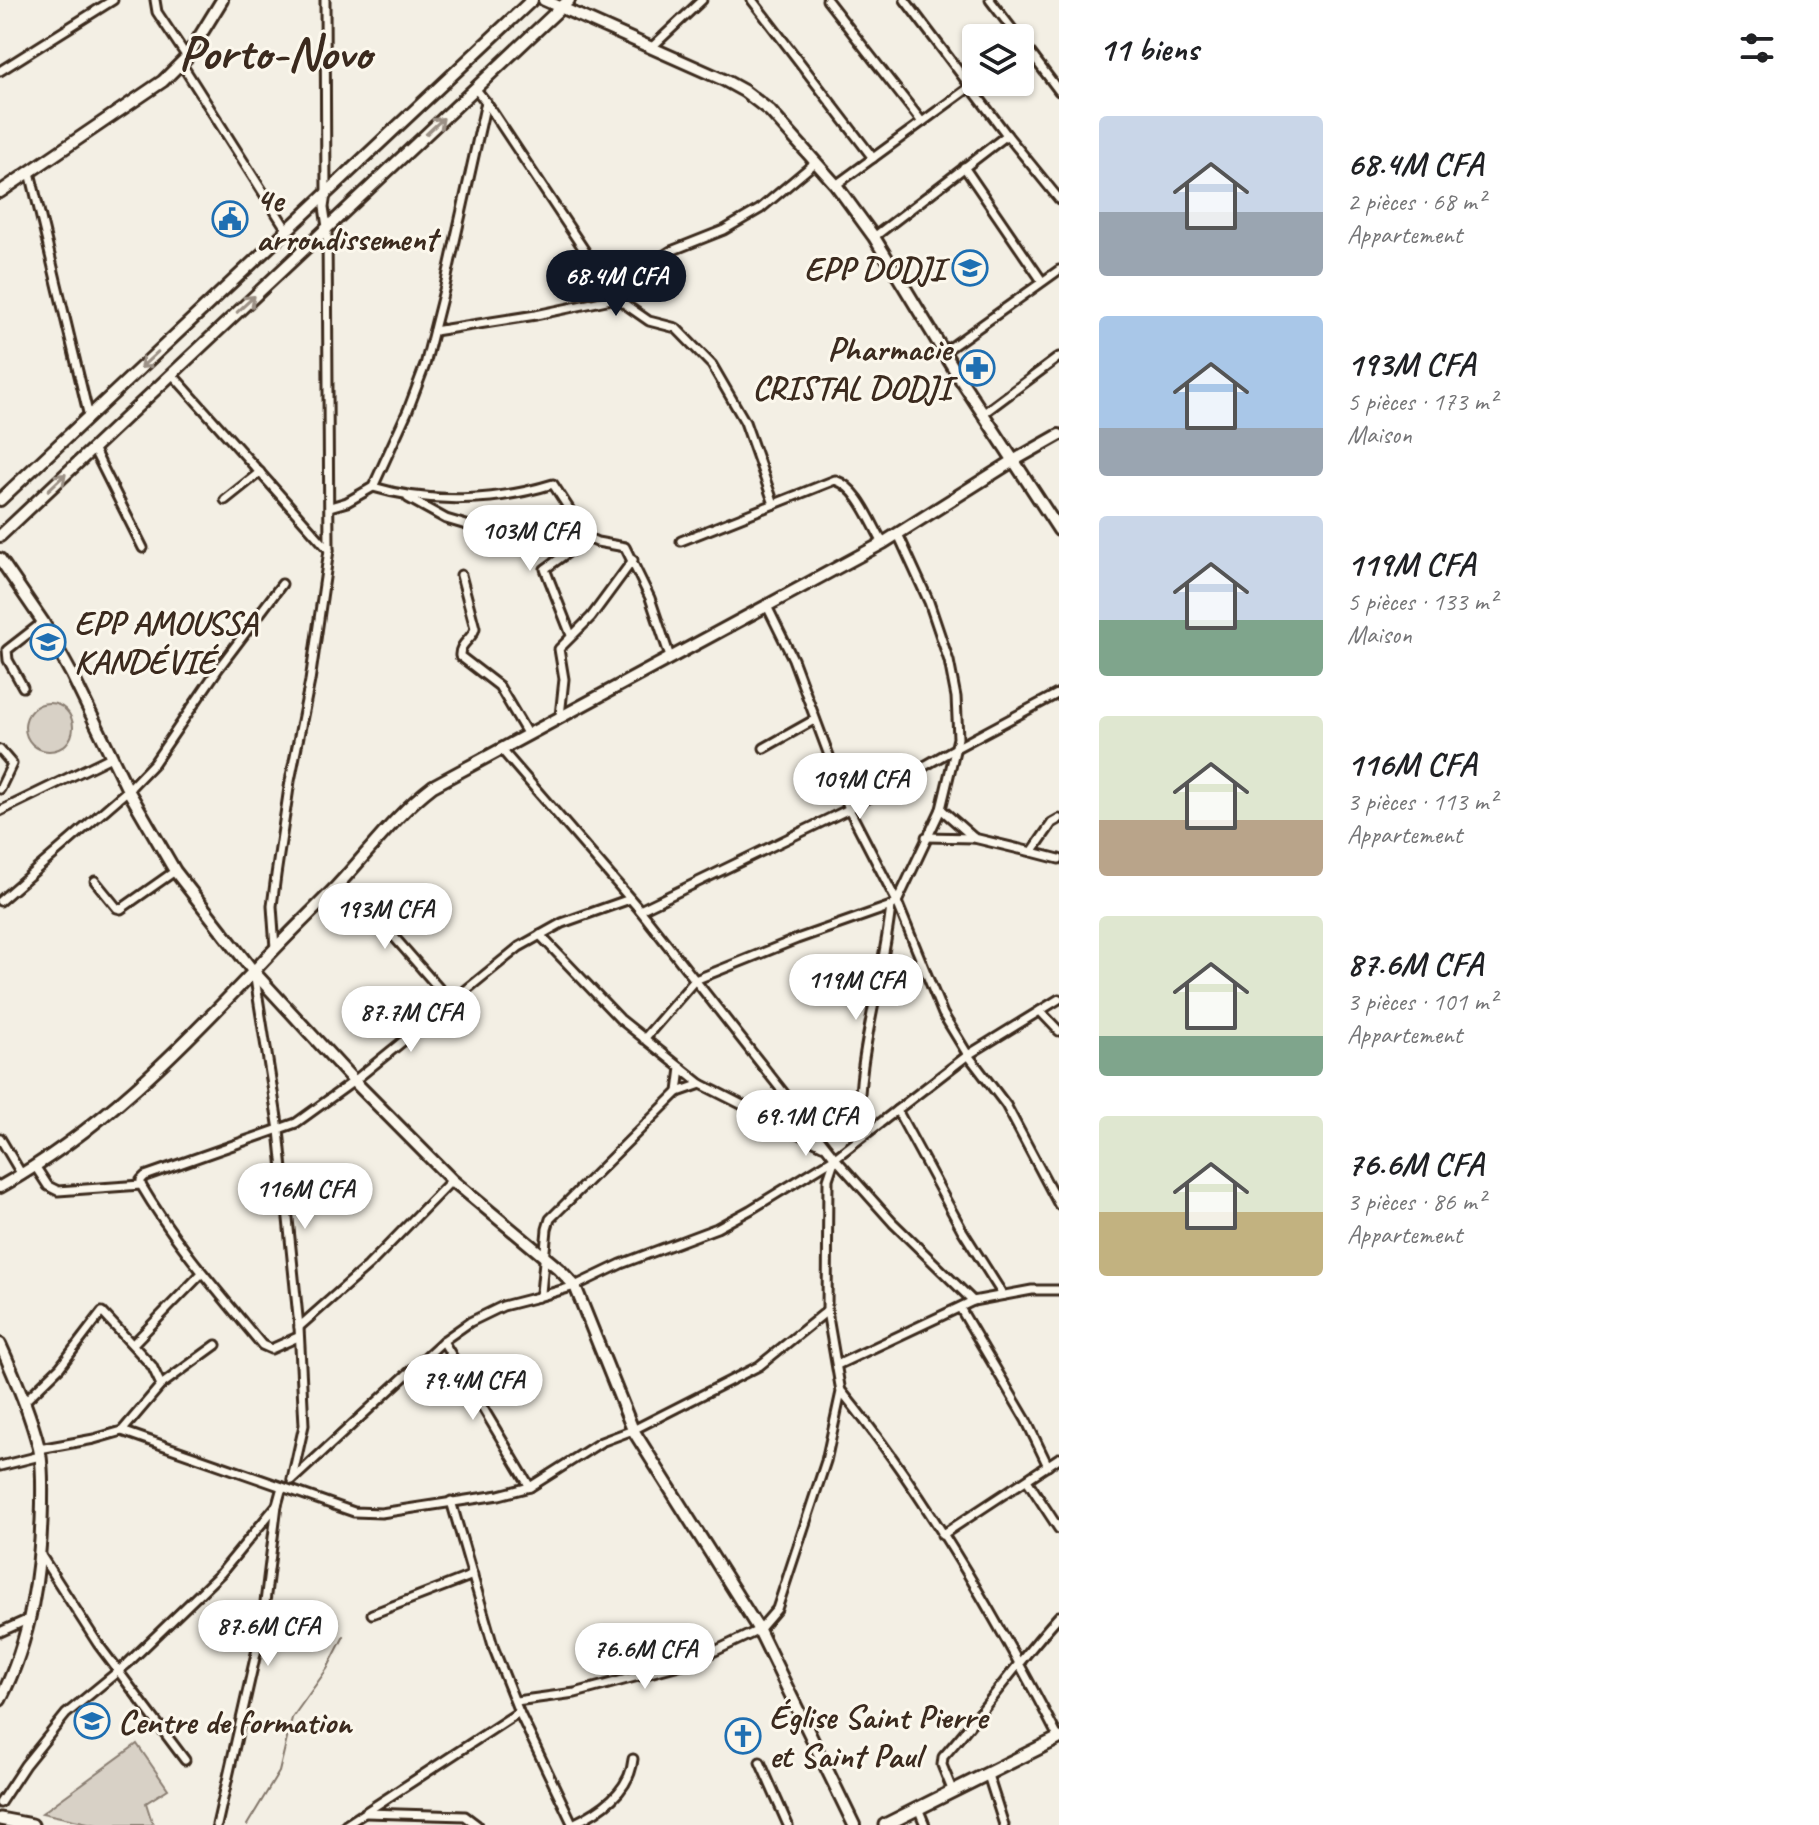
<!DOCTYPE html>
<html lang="fr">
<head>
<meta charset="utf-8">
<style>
	:root { --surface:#fff; --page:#f2f2f2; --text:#202124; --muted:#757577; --accent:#111827 }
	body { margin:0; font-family:Caveat,sans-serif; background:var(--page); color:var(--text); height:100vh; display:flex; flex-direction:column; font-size:30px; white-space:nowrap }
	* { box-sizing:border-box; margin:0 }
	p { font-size:26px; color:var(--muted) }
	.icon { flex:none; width:44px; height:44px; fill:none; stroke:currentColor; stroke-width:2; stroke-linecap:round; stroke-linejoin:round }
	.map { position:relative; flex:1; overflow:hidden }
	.drawer { display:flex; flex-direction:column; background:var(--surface); width:760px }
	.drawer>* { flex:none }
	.controls { position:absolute; left:962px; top:24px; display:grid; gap:16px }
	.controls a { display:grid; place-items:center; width:72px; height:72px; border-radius:8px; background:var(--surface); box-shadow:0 2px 6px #0004; font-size:40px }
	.price { position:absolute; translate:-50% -68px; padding:0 18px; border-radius:28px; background:#fff; color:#222; font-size:26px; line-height:52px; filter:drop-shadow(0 2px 4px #0008) }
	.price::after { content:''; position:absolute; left:50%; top:48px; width:24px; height:18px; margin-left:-12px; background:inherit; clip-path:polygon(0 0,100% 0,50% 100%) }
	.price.on { background:var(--accent); color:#fff }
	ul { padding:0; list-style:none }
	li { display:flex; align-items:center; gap:24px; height:200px; padding:0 40px }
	li span { display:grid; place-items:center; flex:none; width:224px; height:160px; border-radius:8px; color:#555 }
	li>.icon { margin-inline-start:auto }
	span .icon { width:96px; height:96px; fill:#fffc; stroke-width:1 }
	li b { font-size:34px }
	h2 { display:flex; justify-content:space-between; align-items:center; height:96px; padding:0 40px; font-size:34px }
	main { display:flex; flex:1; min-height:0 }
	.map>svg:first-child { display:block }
	.green { fill:#d8d1c6; stroke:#8a7e72; stroke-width:2 }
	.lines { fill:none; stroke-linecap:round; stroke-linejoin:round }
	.stream { stroke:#817468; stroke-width:2 }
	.street-casing { stroke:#3b2a1e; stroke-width:13 }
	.secondary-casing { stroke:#3b2a1e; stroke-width:16 }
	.primary-casing { stroke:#3b2a1e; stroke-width:17 }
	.street { stroke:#fbf7ec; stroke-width:7 }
	.secondary { stroke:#fbf7ec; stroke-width:10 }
	.primary { stroke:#fbf7ec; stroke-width:11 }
	.oneway { stroke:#9b9085 }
	.labels { text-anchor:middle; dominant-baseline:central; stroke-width:6; stroke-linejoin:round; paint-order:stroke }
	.poi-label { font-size:34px; font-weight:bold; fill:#3b2a1e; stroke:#fbf7ec; text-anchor:start }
	.town-label { font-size:50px; font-weight:bold; fill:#3b2a1e; stroke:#fbf7ec }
</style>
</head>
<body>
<main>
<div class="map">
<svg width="1059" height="1825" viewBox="0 0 1059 1825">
	<rect width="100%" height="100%" fill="#f3efe4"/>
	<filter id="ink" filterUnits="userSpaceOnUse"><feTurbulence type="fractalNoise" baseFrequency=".0125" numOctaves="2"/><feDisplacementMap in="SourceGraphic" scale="16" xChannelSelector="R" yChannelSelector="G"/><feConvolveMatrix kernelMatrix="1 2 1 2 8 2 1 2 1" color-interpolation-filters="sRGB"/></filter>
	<g filter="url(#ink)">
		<g class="green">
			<circle cx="49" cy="727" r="24"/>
			<polygon points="137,1744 168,1789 146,1803 153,1825 97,1825 42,1813"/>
		</g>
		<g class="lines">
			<polyline class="stream" points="247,1825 279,1772 292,1718 327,1669 344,1636"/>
			<defs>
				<g id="street">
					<polyline points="155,0 157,12 187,57"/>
					<polyline points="752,0 873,158"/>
					<polyline points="827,0 922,122"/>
					<polyline points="905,0 1007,135 1059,199"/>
					<polyline points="990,0 1019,38"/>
					<polyline points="1020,39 1059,91"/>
					<polyline points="651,48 702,0"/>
					<polyline points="181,63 287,230"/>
					<polyline points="0,71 113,0"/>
					<polyline points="486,102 616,298 649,321 676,328 712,365 745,422 774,504"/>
					<polyline points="964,167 1042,281"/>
					<polyline points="30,172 89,417"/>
					<polyline points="836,185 970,87"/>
					<polyline points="874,237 1007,135"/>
					<polyline points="611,290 671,251 724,230 760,209 816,162"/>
					<polyline points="434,331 536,315 616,298"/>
					<polyline points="944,352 1059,270"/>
					<polyline points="172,374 329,550"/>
					<polyline points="984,413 1059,357"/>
					<polyline points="93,448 143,548"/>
					<path d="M373,487c57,17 122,15 180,-3l35,54 9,4 28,5 25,51 20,59"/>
					<polyline points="408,498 446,519 473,527"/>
					<polyline points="225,500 260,472"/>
					<polyline points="330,507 347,502 373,487 408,410 425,365 445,286 486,102 475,88"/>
					<path d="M681,541l154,-61c24,8 36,43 48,63"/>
					<path d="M461,575l14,53c-2,11 -16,15 -15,28l39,30 29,49"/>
					<polyline points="767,606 793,659 849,809 897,902 943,1014 968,1055 1006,1105 1059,1205"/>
					<polyline points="571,635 545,569 588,538"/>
					<polyline points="23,687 8,660 7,650 43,622"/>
					<polyline points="560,716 564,679 559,649 591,617 633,560"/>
					<polyline points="764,748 814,720"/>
					<polyline points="501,749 640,910 835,1158 893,1223 973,1301 1032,1290 1059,1290"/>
					<polyline points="0,750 12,764 0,789"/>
					<polyline points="941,809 974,838"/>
					<polyline points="0,811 111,757"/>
					<polyline points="926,837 974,838 1032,852 1052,823 1059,819"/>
					<polyline points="1032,852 1059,859"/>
					<polyline points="95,881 117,908 121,909 175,871"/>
					<polyline points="338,884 388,930 450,1001"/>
					<polyline points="0,901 128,790 154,763 218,669 282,584"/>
					<polyline points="640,910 849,809 956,748 1059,693"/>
					<polyline points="540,935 620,1019 701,1084 822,1145"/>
					<polyline points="275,948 272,906 276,875 290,781 310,681 329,550 327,227 324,207 326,193 325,0"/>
					<polyline points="254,972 279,1130 299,1327 304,1425 292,1479"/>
					<polyline points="1040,1011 1059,1031"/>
					<polyline points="644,1039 695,980 797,939 891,906 897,902 941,809 958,738 956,697 949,661 929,602 898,534"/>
					<polyline points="678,1092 701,1084"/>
					<polyline points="897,1110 962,1230 1003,1295"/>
					<polyline points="0,1138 22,1175"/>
					<path d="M860,1138c-6,-77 23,-155 31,-232"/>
					<polyline points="35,1166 48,1186 58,1191 141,1185"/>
					<polyline points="538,1297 575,1286 621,1264 717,1228 750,1210 835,1158 968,1055 1059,999"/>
					<polyline points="960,1308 1026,1420 1048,1466"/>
					<polyline points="299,1327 368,1266 452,1180"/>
					<path d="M298,1337l-27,12 -9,-4c-42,-51 -87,-102 -121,-160v-5l4,-4 151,-53 58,-42 165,-134 43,-24 68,-24"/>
					<polyline points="443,1341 530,1487"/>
					<polyline points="133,1344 202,1273"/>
					<polyline points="837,1365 973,1301"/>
					<polyline points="161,1385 216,1345"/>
					<path d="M842,1392c83,101 157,230 217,347"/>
					<polyline points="24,1402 60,1367 102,1312 152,1366 161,1385 122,1431 94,1439 39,1449"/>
					<polyline points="122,1431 354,1512 381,1513 499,1495 530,1487 601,1442 633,1430 759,1366 827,1311"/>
					<polyline points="0,1466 40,1456"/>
					<polyline points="292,1480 443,1341 470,1322 503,1306 538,1297 541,1293 547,1229 550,1219 678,1092 681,1068"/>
					<polyline points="1027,1480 1059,1529"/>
					<polyline points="451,1501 494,1649 519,1712 573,1825"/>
					<polyline points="942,1535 1059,1458"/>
					<polyline points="40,1554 98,1644 185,1760"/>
					<polyline points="372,1614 473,1575"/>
					<polyline points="0,1632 29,1619"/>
					<polyline points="516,1701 575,1693 694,1661 759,1630 777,1609 826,1461 841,1392 827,1311 828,1179 835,1158"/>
					<polyline points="760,1762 788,1825"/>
					<polyline points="988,1775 1004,1825"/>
					<path d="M953,1792l-11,-27 1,-8c41,-46 75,-96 116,-141"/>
					<polyline points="0,1803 25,1765 66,1714 127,1664 221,1573 277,1505 282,1487"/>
					<polyline points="918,1808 925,1825"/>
					<polyline points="366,1813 465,1816 477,1825"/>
					<path d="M573,1824c27,-13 57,-32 60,-65"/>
					<polyline points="217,1825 262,1627 277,1505"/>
					<polyline points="346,1825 519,1712"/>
				</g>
				<g id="secondary">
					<polyline points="544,0 724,80 744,91 770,111 836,185 874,237 959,377 1059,530"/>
					<polyline points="0,192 163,81 187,57 222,0"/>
					<polyline points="0,500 532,0"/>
					<polyline points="0,536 569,0"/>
					<polyline points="0,559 43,622 72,675 128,790 175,871 253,971 354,1081 452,1180 559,1269 575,1286 633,1430 759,1630 854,1825"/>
					<path d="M0,1187c99,-55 178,-136 255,-217 26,-29 54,-55 81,-83 33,-35 59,-72 97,-101l450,-243 130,-82 46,-26"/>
					<path d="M0,1344c15,33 30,68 39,104 4,17 3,37 3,55 -1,69 -11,136 -42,197"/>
				</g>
				<g id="primary">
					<polyline points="0,1819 32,1825"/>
					<polyline points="885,1825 1059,1738"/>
				</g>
			</defs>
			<use href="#street" class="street-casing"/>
			<use href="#secondary" class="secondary-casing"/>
			<use href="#primary" class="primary-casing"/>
			<use href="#street" class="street"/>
			<use href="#secondary" class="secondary"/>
			<use href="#primary" class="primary"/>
		</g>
		<defs><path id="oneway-shaft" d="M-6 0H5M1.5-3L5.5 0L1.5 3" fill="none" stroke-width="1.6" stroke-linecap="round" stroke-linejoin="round" transform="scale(2)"/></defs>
		<g class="oneway">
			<use href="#oneway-shaft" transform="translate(435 126) rotate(-43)"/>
			<use href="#oneway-shaft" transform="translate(246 304) rotate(-43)"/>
			<use href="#oneway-shaft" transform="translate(149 360) rotate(137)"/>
			<use href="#oneway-shaft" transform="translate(57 482) rotate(-43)"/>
		</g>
	</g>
	<defs>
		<symbol id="civic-ring" viewBox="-11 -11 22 22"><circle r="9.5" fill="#fbf7ec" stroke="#1f6fb2" stroke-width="1.5"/><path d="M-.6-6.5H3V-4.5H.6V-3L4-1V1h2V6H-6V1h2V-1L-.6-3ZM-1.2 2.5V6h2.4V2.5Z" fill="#1f6fb2"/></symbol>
		<symbol id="school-ring" viewBox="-11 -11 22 22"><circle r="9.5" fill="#fbf7ec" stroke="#1f6fb2" stroke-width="1.5"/><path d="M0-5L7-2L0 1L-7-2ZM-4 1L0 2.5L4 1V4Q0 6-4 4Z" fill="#1f6fb2"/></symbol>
		<symbol id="pharmacy-ring" viewBox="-11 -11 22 22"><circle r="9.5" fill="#fbf7ec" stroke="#1f6fb2" stroke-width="1.5"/><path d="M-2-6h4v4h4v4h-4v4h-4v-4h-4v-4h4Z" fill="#1f6fb2"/></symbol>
		<symbol id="church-ring" viewBox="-11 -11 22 22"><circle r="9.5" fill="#fbf7ec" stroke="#1f6fb2" stroke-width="1.5"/><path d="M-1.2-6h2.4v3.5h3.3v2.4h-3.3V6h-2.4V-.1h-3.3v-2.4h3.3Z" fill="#1f6fb2"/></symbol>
	</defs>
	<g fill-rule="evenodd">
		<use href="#civic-ring" x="210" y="199" width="40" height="40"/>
		<use href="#school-ring" x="950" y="248" width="40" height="40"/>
		<use href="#pharmacy-ring" x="957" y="348" width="40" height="40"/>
		<use href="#school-ring" x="28" y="622" width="40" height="40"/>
		<use href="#school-ring" x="72" y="1701" width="40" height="40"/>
		<use href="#church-ring" x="723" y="1716" width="40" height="40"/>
	</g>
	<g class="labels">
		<g class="poi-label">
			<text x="256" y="199">4e<tspan x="256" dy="39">arrondissement</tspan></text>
			<text x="944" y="268" text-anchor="end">EPP DODJI</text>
			<text x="951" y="348" text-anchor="end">Pharmacie<tspan x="951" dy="39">CRISTAL DODJI</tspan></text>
			<text x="74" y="622">EPP AMOUSSA<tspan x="74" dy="39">KANDÉVIÉ</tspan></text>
			<text x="769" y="1716">Église Saint Pierre<tspan x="769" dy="39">et Saint Paul</tspan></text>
			<text x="118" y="1721">Centre de formation</text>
		</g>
		<g class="town-label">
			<text x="275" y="52">Porto-Novo</text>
		</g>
	</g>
</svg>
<div class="controls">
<a><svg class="icon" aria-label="layers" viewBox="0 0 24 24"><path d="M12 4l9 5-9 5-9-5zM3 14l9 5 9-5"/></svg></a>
</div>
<b class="price on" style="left:616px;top:318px">68.4M CFA</b>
<b class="price" style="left:530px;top:573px">103M CFA</b>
<b class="price" style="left:860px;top:821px">109M CFA</b>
<b class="price" style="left:385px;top:951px">193M CFA</b>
<b class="price" style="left:856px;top:1022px">119M CFA</b>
<b class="price" style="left:411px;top:1054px">87.7M CFA</b>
<b class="price" style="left:806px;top:1158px">69.1M CFA</b>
<b class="price" style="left:305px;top:1231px">116M CFA</b>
<b class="price" style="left:473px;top:1422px">79.4M CFA</b>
<b class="price" style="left:268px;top:1668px">87.6M CFA</b>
<b class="price" style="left:645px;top:1691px">76.6M CFA</b>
</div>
<section class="drawer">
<h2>11 biens<svg class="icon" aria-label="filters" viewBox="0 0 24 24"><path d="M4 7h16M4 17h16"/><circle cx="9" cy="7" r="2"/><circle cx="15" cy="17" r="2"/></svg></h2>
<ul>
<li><span style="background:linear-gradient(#c9d6e8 60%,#9aa5b1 0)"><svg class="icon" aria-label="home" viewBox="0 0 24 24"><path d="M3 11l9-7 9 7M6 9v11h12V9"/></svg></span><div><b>68.4M CFA</b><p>2 pièces · 68 m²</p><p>Appartement</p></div></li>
<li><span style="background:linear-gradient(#a9c7e8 70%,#9aa5b1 0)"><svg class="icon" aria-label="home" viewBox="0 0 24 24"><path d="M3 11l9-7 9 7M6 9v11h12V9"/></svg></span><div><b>193M CFA</b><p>5 pièces · 173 m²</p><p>Maison</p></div></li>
<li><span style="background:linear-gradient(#c9d6e8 65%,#7fa58c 0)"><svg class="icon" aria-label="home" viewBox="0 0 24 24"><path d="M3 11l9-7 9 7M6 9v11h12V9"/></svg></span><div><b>119M CFA</b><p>5 pièces · 133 m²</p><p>Maison</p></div></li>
<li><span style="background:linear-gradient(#dfe7d0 65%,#b9a48a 0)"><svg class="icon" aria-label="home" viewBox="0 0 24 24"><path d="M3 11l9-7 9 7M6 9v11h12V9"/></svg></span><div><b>116M CFA</b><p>3 pièces · 113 m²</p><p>Appartement</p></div></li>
<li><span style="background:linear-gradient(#dfe7d0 75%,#7fa58c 0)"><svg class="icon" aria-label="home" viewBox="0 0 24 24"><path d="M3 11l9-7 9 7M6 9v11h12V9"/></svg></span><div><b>87.6M CFA</b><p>3 pièces · 101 m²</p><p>Appartement</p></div></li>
<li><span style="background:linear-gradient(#dfe7d0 60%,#c2b280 0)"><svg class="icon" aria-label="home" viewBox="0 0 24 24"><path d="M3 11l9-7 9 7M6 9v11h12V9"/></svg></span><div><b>76.6M CFA</b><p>3 pièces · 86 m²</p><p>Appartement</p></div></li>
</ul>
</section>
</main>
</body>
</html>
